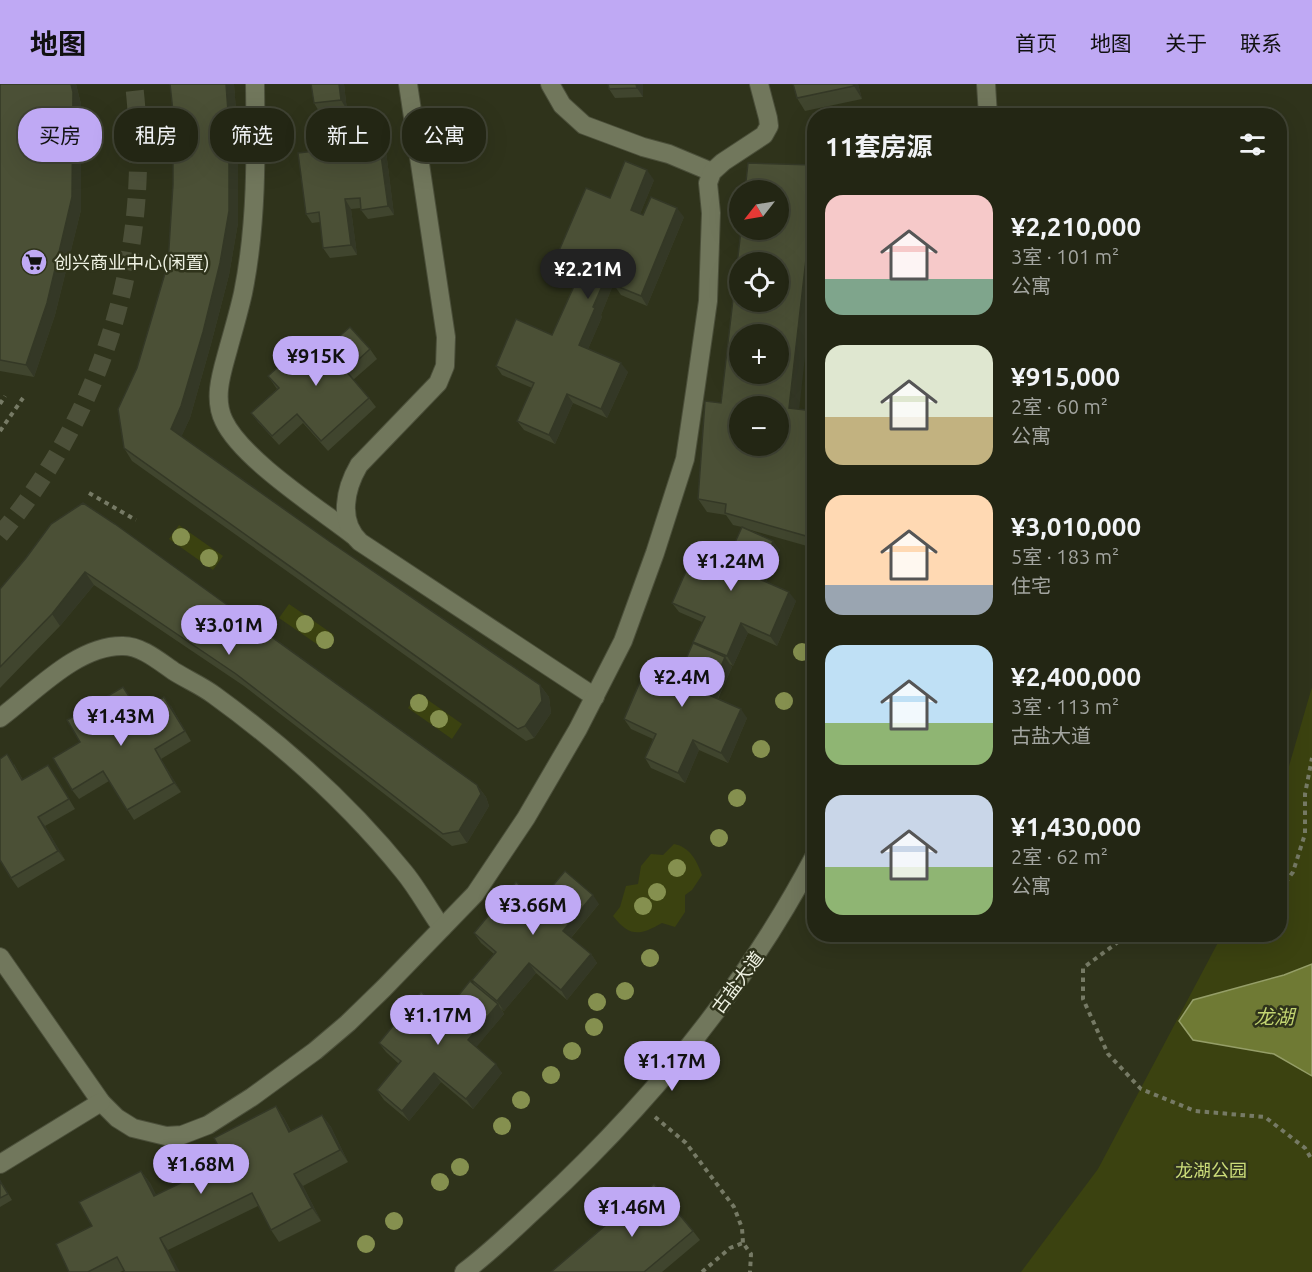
<!DOCTYPE html>
<html lang="zh">
<head>
<meta charset="utf-8">
<style>
	:root { --surface:#232614; --page:#2f3222; --text:#f1f3f6; --muted:#a3a5a0; --line:#404334; --accent:#bfa9f4 }
	body { margin:0; font-family:Ubuntu,"Noto Sans SC",sans-serif; background:var(--page); color:var(--text); height:100vh; display:flex; flex-direction:column; font-size:22px; white-space:nowrap }
	* { box-sizing:border-box; margin:0 }
	p { font-size:20px; color:var(--muted) }
	.icon { flex:none; width:33px; height:33px; fill:none; stroke:currentColor; stroke-width:2; stroke-linecap:round; stroke-linejoin:round }
	.map { position:relative; flex:1; overflow:hidden }
	.panel { position:absolute; left:807px; top:24px; width:480px; height:834px; display:flex; flex-direction:column; background:var(--surface); border-radius:24px; box-shadow:0 6px 24px #0002,0 0 0 2px var(--line) }
	.panel>* { flex:none }
	.top-card { position:absolute; left:18px; top:24px; width:570px; height:54px; display:flex; gap:12px }
	.needle { width:39px; rotate:239deg }
	.fabs { position:absolute; left:729px; top:96px; display:grid; gap:12px }
	.fabs a { display:grid; place-items:center; width:60px; height:60px; border-radius:50%; background:var(--surface); box-shadow:0 6px 24px #0002,0 0 0 2px var(--line); font-size:30px }
	.price { position:absolute; translate:-50% -51px; padding:0 14px; border-radius:21px; background:var(--accent); color:#111; font-size:20px; line-height:39px; filter:drop-shadow(0 2px 3px #0008) }
	.price::after { content:''; position:absolute; left:50%; top:36px; width:18px; height:14px; margin-left:-9px; background:inherit; clip-path:polygon(0 0,100% 0,50% 100%) }
	.price.current { background:#222; color:#fff }
	ul { padding:0; list-style:none }
	li { display:flex; align-items:center; gap:18px; height:150px; padding:0 18px }
	li span { display:grid; place-items:center; flex:none; width:168px; height:120px; border-radius:18px; color:#555 }
	li>.icon { margin-inline-start:auto }
	span .icon { width:72px; height:72px; fill:#fffc; stroke-width:1 }
	li b { font-size:26px }
	h2 { display:flex; justify-content:space-between; align-items:center; height:72px; padding:0 18px; font-size:26px }
	.tag { padding:0 21px; border-radius:24px; background:var(--surface); box-shadow:0 6px 24px #0002,0 0 0 2px var(--line); font-size:21px; line-height:54px }
	.tag.current { background:var(--accent); color:#111 }
	header { display:flex; align-items:center; gap:36px; box-sizing:border-box; height:84px; padding:0 30px; background:var(--accent); color:#111 }
	header strong { font-size:28px }
	nav { display:flex; gap:33px; margin-inline-start:auto; font-size:21px }
	.map>svg:first-child { display:block }
	.green { fill:#3b4210 }
	.water { fill:#6f7a34; stroke:#959e68; stroke-width:1.5 }
	.lines { fill:none; stroke-linecap:round; stroke-linejoin:round }
	.minor-tunnel { stroke:#4c5039; stroke-width:18; stroke-dasharray:18 9; stroke-linecap:butt }
	.minor-casing { stroke:#4b4f3a; stroke-width:20 }
	.path { stroke:#767a65; stroke-width:4; stroke-dasharray:4.5 4.5; stroke-linecap:butt }
	.minor { stroke:#71775c; stroke-width:18 }
	.tree { fill:#85904f }
	.wall { fill:#40452e }
	.shaded-wall { fill:#343826 }
	.building { fill:#4b5036; stroke:#343826; stroke-width:1.5; fill-rule:evenodd }
	.labels { text-anchor:middle; dominant-baseline:central; stroke-width:5; stroke-linejoin:round; paint-order:stroke }
	.poi-label { font-size:18px; fill:#eff2e3; stroke:#2f331b; text-anchor:start }
	.street-label { font-size:18px; fill:#eff2e3; stroke:#2f331b }
	.park-label { font-size:18px; fill:#cbdc79; stroke:#2f331b }
	.water-label { font-size:20px; font-style:italic; fill:#c2d471; stroke:#2f331b }
</style>
</head>
<body>
<header>
<strong>地图</strong>
<nav><a>首页</a><a>地图</a><a>关于</a><a>联系</a></nav>
</header>
<div class="map">
<svg width="1312" height="1188" viewBox="0 0 1312 1188">
	<rect width="100%" height="100%" fill="#2f331b"/>
	<g class="green">
		<polygon points="179,441 223,472 213,486 169,455"/>
		<polygon points="289,520 334,551 324,565 279,534"/>
		<polygon points="1312,603 1312,1188 1021,1188 1098,1085 1222,851 1280,850 1280,713"/>
		<polygon points="418,609 462,640 452,655 408,624"/>
		<path d="M674,760c16,3 23,17 28,31l-10,15 -7,5v17l-10,15 -13,-4c-23,13 -32,14 -49,-7l7,-9 6,-21 12,-2 3,-18 10,-12 12,1z"/>
	</g>
	<polygon class="water" points="1312,880 1312,992 1274,970 1193,956 1179,937 1193,916 1284,891"/>
	<g class="lines">
		<path class="minor-tunnel" d="M0,451c106,-126 153,-288 134,-451"/>
		<defs>
			<g id="minor">
				<path d="M255,0c1,69 2,140 -12,209 -4,18 -9,35 -14,53 -6,23 -17,51 -5,75 18,38 94,87 129,114"/>
				<path d="M408,0l38,253 -1,29 -7,17 -79,82c-14,24 -21,56 1,77l235,155"/>
				<polyline points="550,0 562,21 584,41 643,63 669,70 712,88"/>
				<polyline points="986,0 988,32"/>
				<path d="M0,634c34,-25 77,-73 123,-72 19,0 37,16 52,26 13,8 27,14 39,23 69,50 136,110 190,177 14,17 25,38 38,56"/>
				<polyline points="0,873 101,1018 117,1034 133,1044 166,1052 182,1051 208,1041 252,1013 315,967 348,939 384,904 475,810 526,734 578,645 623,557 655,469 685,375 696,301 708,217 711,129 708,99 712,88 723,78 764,51 769,42 768,34 759,0"/>
				<polyline points="0,1080 101,1018"/>
				<path d="M464,1188c27,-20 50,-43 75,-66 109,-101 206,-218 275,-349"/>
			</g>
		</defs>
		<use href="#minor" class="minor-casing"/>
		<g class="path">
			<polyline points="0,320 5,312"/>
			<polyline points="0,347 23,314"/>
			<polyline points="89,409 136,436"/>
			<polyline points="1280,806 1293,788 1305,750 1305,710 1312,674"/>
			<polyline points="1154,850 1118,858 1083,884 1083,915 1108,970 1141,1005 1195,1027 1265,1033 1305,1064 1312,1076"/>
			<polyline points="655,1033 686,1059 734,1123 742,1144 743,1159"/>
			<polyline points="702,1188 730,1164 743,1159 751,1170 750,1188"/>
		</g>
		<use href="#minor" class="minor"/>
	</g>
	<g class="tree">
		<circle cx="181" cy="453" r="9"/>
		<circle cx="209" cy="474" r="9"/>
		<circle cx="305" cy="540" r="9"/>
		<circle cx="325" cy="556" r="9"/>
		<circle cx="802" cy="568" r="9"/>
		<circle cx="784" cy="617" r="9"/>
		<circle cx="419" cy="619" r="9"/>
		<circle cx="439" cy="635" r="9"/>
		<circle cx="761" cy="665" r="9"/>
		<circle cx="737" cy="714" r="9"/>
		<circle cx="719" cy="754" r="9"/>
		<circle cx="677" cy="784" r="9"/>
		<circle cx="657" cy="808" r="9"/>
		<circle cx="643" cy="822" r="9"/>
		<circle cx="650" cy="874" r="9"/>
		<circle cx="625" cy="907" r="9"/>
		<circle cx="597" cy="918" r="9"/>
		<circle cx="594" cy="943" r="9"/>
		<circle cx="572" cy="967" r="9"/>
		<circle cx="551" cy="991" r="9"/>
		<circle cx="521" cy="1016" r="9"/>
		<circle cx="502" cy="1042" r="9"/>
		<circle cx="460" cy="1083" r="9"/>
		<circle cx="440" cy="1098" r="9"/>
		<circle cx="394" cy="1137" r="9"/>
		<circle cx="366" cy="1160" r="9"/>
	</g>
	<g class="wall">
		<polygon points="0,0 76,0 81,20 81,126 55,231 34,293 0,287"/>
		<polygon points="170,0 234,0 238,53 238,139 229,191 211,260 190,334 181,353 329,457 540,601 549,613 551,629 534,654 526,657 132,377 124,364 137,284 168,179 173,100 173,28"/>
		<polygon points="344,0 347,26 320,29 314,19"/>
		<polygon points="608,0 643,0 643,13 615,14 609,5"/>
		<polygon points="793,0 858,0 862,15 805,27 797,14"/>
		<polygon points="339,29 345,39 349,67 385,59 394,131 368,135 361,126 361,124 351,125 357,171 330,174 323,164 320,138 312,139 306,130 314,67"/>
		<polygon points="654,96 640,130 643,131 684,133 647,222 621,211 614,201 619,186 601,231 602,233 588,265 628,288 607,334 573,319 555,360 524,346 517,337 532,304 502,291 496,282 552,251 582,185 565,178 558,169 610,114"/>
		<polygon points="370,265 377,275 353,296 369,314 376,323 328,367 303,339 279,361 258,338 251,329 277,305 268,292 319,270"/>
		<polygon points="721,319 799,325 814,327 814,464 747,445 780,466 766,498 796,517 777,562 748,549 733,582 730,580 732,583 718,615 747,634 728,679 699,666 685,699 651,684 645,674 653,655 631,645 624,635 679,591 695,560 693,558 702,538 679,528 672,519 728,474 742,443 733,441 726,431 707,428 698,415"/>
		<polygon points="51,440 477,701 486,713 489,722 467,759 452,762 244,602 94,501 60,542 0,604 0,505 26,474"/>
		<polygon points="123,603 139,627 171,622 191,657 161,675 181,708 134,736 109,697 79,715 72,706"/>
		<polygon points="14,680 23,696 54,690 75,725 45,742 65,776 18,804 11,794"/>
		<polygon points="539,818 599,820 571,854 591,870 597,879 567,916 536,889 504,927 501,924 504,930 476,963 502,989 473,1025 441,998 409,1037 384,1016 377,1006 399,980 386,968 379,959 445,928 475,901 472,896 494,870 481,859 474,849"/>
		<polygon points="276,1022 284,1034 291,1047 322,1031 331,1043 348,1078 303,1102 321,1137 279,1158 271,1146 258,1122 168,1166 120,1188 69,1188 92,1142 141,1087 150,1099 156,1111 226,1077"/>
		<polygon points="0,1096 12,1116 0,1123"/>
		<polygon points="693,1147 700,1156 662,1188 551,1188"/>
	</g>
	<g class="shaded-wall">
		<polygon points="71,0 76,0 81,20 81,126 55,231 34,293 26,281"/>
		<polygon points="226,0 234,0 238,53 238,139 229,191 211,260 190,334 179,358 171,345"/>
		<polygon points="339,0 344,0 347,26 341,16"/>
		<polygon points="636,0 643,0 643,13 637,4"/>
		<polygon points="853,0 858,0 862,15 854,2"/>
		<polygon points="339,29 345,39 350,77 344,68"/>
		<polygon points="378,49 385,59 394,131 388,122"/>
		<polygon points="647,86 654,96 638,135 631,126"/>
		<polygon points="814,105 814,192 798,336 789,324"/>
		<polygon points="345,115 351,125 357,171 351,161"/>
		<polygon points="677,124 684,133 647,222 641,212"/>
		<polygon points="613,177 619,186 601,231 602,233 586,270 579,261 593,223"/>
		<polygon points="621,279 628,288 607,334 601,325"/>
		<polygon points="567,310 573,319 555,360 549,351"/>
		<polygon points="814,364 814,464 806,452"/>
		<polygon points="773,457 780,466 764,503 757,494"/>
		<polygon points="85,488 94,501 60,542 52,530"/>
		<polygon points="789,508 796,517 777,562 770,552"/>
		<polygon points="741,539 748,549 733,582 727,572"/>
		<polygon points="725,573 732,583 715,620 709,611"/>
		<polygon points="540,601 549,613 551,629 534,654 525,642"/>
		<polygon points="164,613 171,622 191,657 185,647"/>
		<polygon points="741,625 747,634 728,679 721,669"/>
		<polygon points="693,656 699,666 685,699 678,689"/>
		<polygon points="155,665 161,675 181,708 174,699"/>
		<polygon points="477,701 486,713 489,722 467,759 459,747"/>
		<polygon points="38,733 45,742 65,776 58,767"/>
		<polygon points="593,811 599,820 569,856 563,847"/>
		<polygon points="591,870 597,879 567,916 561,906"/>
		<polygon points="529,879 536,889 504,927 497,917"/>
		<polygon points="498,920 504,930 474,966 468,956"/>
		<polygon points="496,980 502,989 473,1025 466,1015"/>
		<polygon points="434,989 441,998 409,1037 402,1027"/>
		<polygon points="276,1022 284,1034 297,1060 289,1048"/>
		<polygon points="322,1031 331,1043 348,1078 340,1066"/>
		<polygon points="141,1087 150,1099 163,1125 154,1112"/>
		<polygon points="294,1090 303,1102 321,1137 312,1124"/>
		<polygon points="160,1154 168,1166 180,1188 177,1188"/>
	</g>
	<g class="building">
		<polygon points="0,0 71,0 73,8 72,113 47,219 26,281 0,276"/>
		<polygon points="170,0 226,0 229,41 229,127 220,179 203,248 181,322 171,345 329,457 540,601 542,617 525,642 518,645 124,364 118,325 137,284 168,179 173,100 173,28"/>
		<polygon points="311,0 339,0 341,16 314,19"/>
		<polygon points="608,0 636,0 637,4 609,5"/>
		<polygon points="793,0 853,0 854,2 797,14"/>
		<polygon points="339,29 344,68 353,66 352,53 378,49 388,122 361,126 360,114 345,115 351,161 323,164 319,128 306,130 298,69 314,67 310,33"/>
		<polygon points="625,77 647,86 631,126 643,131 651,113 677,124 641,212 614,201 622,181 613,177 593,223 595,224 579,261 621,279 601,325 567,310 549,351 517,337 534,299 496,282 516,235 552,251 584,180 558,169 586,104 610,114"/>
		<path d="M748,79l66,2v24l-25,219 25,3v37l-8,88 -81,-23 1,-9 -28,-5 7,-98 16,2 20,-173h37v-40h-33zM740,178h38v40h-38zM740,250h38v40h-38zM740,322h38v40h-38z"/>
		<polygon points="350,243 370,265 346,287 369,314 321,357 297,330 272,352 251,329 279,304 268,292 307,257 319,270"/>
		<polygon points="83,419 115,440 477,701 481,710 459,747 443,750 236,590 85,488 52,530 0,583 0,505 26,474 51,440"/>
		<polygon points="742,443 773,457 757,494 789,508 770,552 741,539 727,572 693,558 705,533 672,519 698,460 728,474"/>
		<polygon points="693,559 725,573 709,611 741,625 721,669 693,656 678,689 645,674 656,650 624,635 649,577 679,591"/>
		<polygon points="123,603 139,628 164,613 185,647 155,665 174,699 127,726 103,687 72,706 53,674 80,658 67,636"/>
		<polygon points="7,670 22,696 48,681 69,715 38,733 58,767 11,794 0,776 0,675"/>
		<polygon points="565,787 593,811 563,847 591,870 561,906 529,879 497,917 472,896 496,868 474,849 516,798 539,818"/>
		<polygon points="470,897 498,920 468,956 496,980 466,1015 434,989 402,1027 377,1006 401,977 379,959 421,908 445,928"/>
		<polygon points="276,1022 289,1048 322,1031 340,1066 294,1090 312,1124 271,1146 252,1109 160,1154 177,1188 125,1188 117,1173 88,1188 69,1188 56,1160 92,1142 79,1118 141,1087 154,1112 226,1077 214,1054"/>
		<polygon points="0,1097 8,1110 0,1114"/>
		<polygon points="654,1100 693,1147 644,1188 551,1188"/>
	</g>
	<defs>
		<symbol id="supermarket-disc" viewBox="-11 -11 22 22"><circle r="9.5" fill="#bfa9f4" stroke="#2f331b"/><path d="M-6-5.5h2.5l.6 2H6L4.5 2H-2.5L-4.4-4H-6ZM-1.5 3.2a1.3 1.3 0 1 0 .1 0ZM3 3.2a1.3 1.3 0 1 0 .1 0Z" fill="#111"/></symbol>
	</defs>
	<g fill-rule="evenodd">
		<use href="#supermarket-disc" x="19" y="163" width="30" height="30"/>
	</g>
	<g class="labels">
		<g class="poi-label">
			<text x="54" y="178">创兴商业中心(闲置)</text>
		</g>
		<g class="street-label">
			<text transform="translate(737 898) rotate(-53)">古盐大道</text>
		</g>
		<g class="park-label">
			<text x="1211" y="1086">龙湖公园</text>
		</g>
		<g class="water-label">
			<text x="1274" y="932">龙湖</text>
		</g>
	</g>
</svg>
<div class="fabs">
<a><svg class="needle" viewBox="-14 -14 28 28"><path d="M0-13l5 13h-10z" fill="#e53935"/><path d="M0 13l5-13h-10z" fill="#a3a5a0"/></svg></a>
<a><svg class="icon" aria-label="locate" viewBox="0 0 24 24"><circle cx="12" cy="12" r="6"/><path d="M12 2v4M12 18v4M2 12h4M18 12h4"/></svg></a>
<a>+</a>
<a>−</a>
</div>
<b class="price current" style="left:588px;top:216px">¥2.21M</b>
<b class="price" style="left:316px;top:303px">¥915K</b>
<b class="price" style="left:731px;top:508px">¥1.24M</b>
<b class="price" style="left:229px;top:572px">¥3.01M</b>
<b class="price" style="left:682px;top:624px">¥2.4M</b>
<b class="price" style="left:121px;top:663px">¥1.43M</b>
<b class="price" style="left:533px;top:852px">¥3.66M</b>
<b class="price" style="left:438px;top:962px">¥1.17M</b>
<b class="price" style="left:672px;top:1008px">¥1.17M</b>
<b class="price" style="left:201px;top:1111px">¥1.68M</b>
<b class="price" style="left:632px;top:1154px">¥1.46M</b>
<div class="top-card">
<a class="tag current">买房</a>
<a class="tag">租房</a>
<a class="tag">筛选</a>
<a class="tag">新上</a>
<a class="tag">公寓</a>
</div>
<section class="panel">
<h2>11套房源<svg class="icon" aria-label="filters" viewBox="0 0 24 24"><path d="M4 7h16M4 17h16"/><circle cx="9" cy="7" r="2"/><circle cx="15" cy="17" r="2"/></svg></h2>
<ul>
<li><span style="background:linear-gradient(#f6c9c9 70%,#7fa58c 0)"><svg class="icon" aria-label="home" viewBox="0 0 24 24"><path d="M3 11l9-7 9 7M6 9v11h12V9"/></svg></span><div><b>¥2,210,000</b><p>3室 · 101 m²</p><p>公寓</p></div></li>
<li><span style="background:linear-gradient(#dfe7d0 60%,#c2b280 0)"><svg class="icon" aria-label="home" viewBox="0 0 24 24"><path d="M3 11l9-7 9 7M6 9v11h12V9"/></svg></span><div><b>¥915,000</b><p>2室 · 60 m²</p><p>公寓</p></div></li>
<li><span style="background:linear-gradient(#ffd9b3 75%,#9aa5b1 0)"><svg class="icon" aria-label="home" viewBox="0 0 24 24"><path d="M3 11l9-7 9 7M6 9v11h12V9"/></svg></span><div><b>¥3,010,000</b><p>5室 · 183 m²</p><p>住宅</p></div></li>
<li><span style="background:linear-gradient(#bfe0f5 65%,#8fb573 0)"><svg class="icon" aria-label="home" viewBox="0 0 24 24"><path d="M3 11l9-7 9 7M6 9v11h12V9"/></svg></span><div><b>¥2,400,000</b><p>3室 · 113 m²</p><p>古盐大道</p></div></li>
<li><span style="background:linear-gradient(#c9d6e8 60%,#8fb573 0)"><svg class="icon" aria-label="home" viewBox="0 0 24 24"><path d="M3 11l9-7 9 7M6 9v11h12V9"/></svg></span><div><b>¥1,430,000</b><p>2室 · 62 m²</p><p>公寓</p></div></li>
</ul>
</section>
</div>
</body>
</html>
